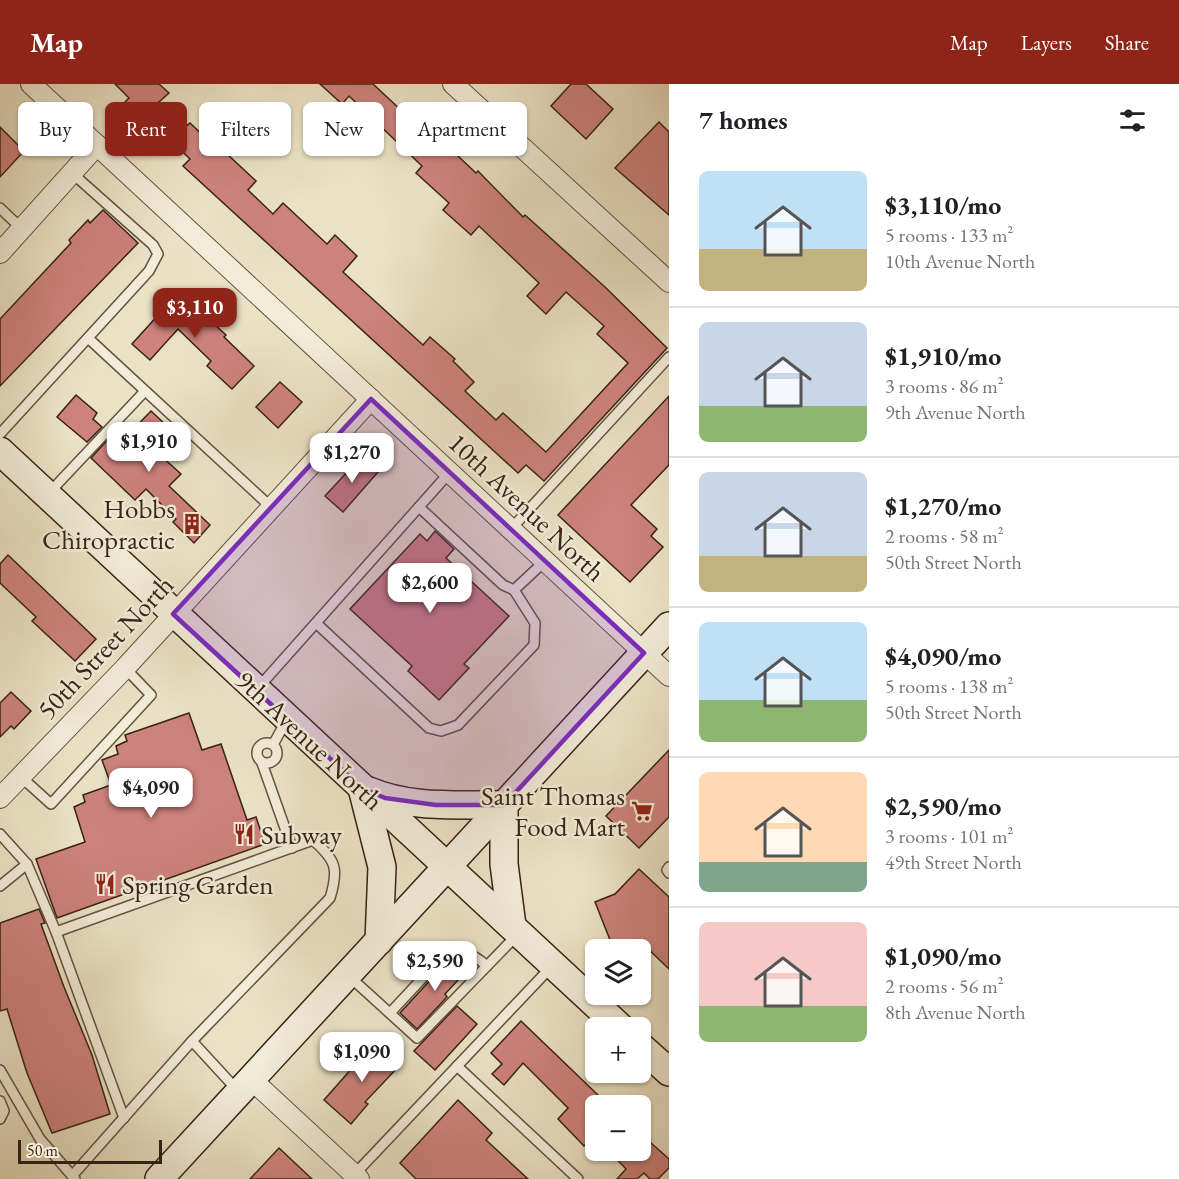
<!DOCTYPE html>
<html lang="en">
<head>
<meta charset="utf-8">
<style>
	:root { --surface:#fff; --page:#f2f2f2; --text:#202124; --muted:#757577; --line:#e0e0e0; --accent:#8f2418 }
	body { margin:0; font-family:"EB Garamond",serif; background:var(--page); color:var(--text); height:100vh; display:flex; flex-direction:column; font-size:22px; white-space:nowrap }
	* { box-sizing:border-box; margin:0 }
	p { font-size:20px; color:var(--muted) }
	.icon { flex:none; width:33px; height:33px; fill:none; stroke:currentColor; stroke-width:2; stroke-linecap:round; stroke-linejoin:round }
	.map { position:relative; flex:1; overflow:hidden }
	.side { display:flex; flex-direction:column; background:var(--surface); width:510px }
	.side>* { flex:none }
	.hud { position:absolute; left:18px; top:18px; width:561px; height:54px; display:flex; gap:12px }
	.tools { position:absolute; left:585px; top:855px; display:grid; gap:12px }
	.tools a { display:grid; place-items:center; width:66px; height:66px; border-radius:9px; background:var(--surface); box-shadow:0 2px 4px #0004; font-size:30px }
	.scale { position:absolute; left:18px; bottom:15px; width:144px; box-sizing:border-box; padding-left:6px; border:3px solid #372214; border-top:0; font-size:16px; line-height:21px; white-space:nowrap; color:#372214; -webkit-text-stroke:4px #f2ecd9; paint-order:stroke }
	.price { position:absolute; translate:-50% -51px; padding:0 14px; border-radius:12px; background:#fff; color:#222; font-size:20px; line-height:39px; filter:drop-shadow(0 2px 3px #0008) }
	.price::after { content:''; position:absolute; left:50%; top:36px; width:18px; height:14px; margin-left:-9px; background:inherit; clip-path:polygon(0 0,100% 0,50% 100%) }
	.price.on { background:var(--accent); color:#fff }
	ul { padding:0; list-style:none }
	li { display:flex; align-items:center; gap:18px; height:150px; padding:0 30px }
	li+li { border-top:2px solid var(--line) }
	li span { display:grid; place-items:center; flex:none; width:168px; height:120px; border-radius:9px; color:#555 }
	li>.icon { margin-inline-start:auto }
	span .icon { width:72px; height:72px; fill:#fffc; stroke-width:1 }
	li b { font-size:26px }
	h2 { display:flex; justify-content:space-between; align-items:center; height:72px; padding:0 30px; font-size:26px }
	.chip { padding:0 21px; border-radius:9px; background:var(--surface); box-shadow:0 2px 4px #0004; font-size:21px; line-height:54px }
	.chip.on { background:var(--accent); color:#fff }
	header { display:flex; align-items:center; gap:36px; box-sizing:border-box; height:84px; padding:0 30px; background:var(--accent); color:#fff }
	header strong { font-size:28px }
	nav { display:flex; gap:33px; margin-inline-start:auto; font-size:21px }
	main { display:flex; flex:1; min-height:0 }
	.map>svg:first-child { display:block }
	.building { fill:#cd827d; stroke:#372214; stroke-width:1.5 }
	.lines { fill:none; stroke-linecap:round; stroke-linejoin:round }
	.lane-casing { stroke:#645240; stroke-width:12 }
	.street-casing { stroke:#645240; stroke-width:22 }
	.secondary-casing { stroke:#372214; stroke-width:30 }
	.lane { stroke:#f2ecd9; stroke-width:9 }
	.street { stroke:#f2ecd9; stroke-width:20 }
	.secondary { stroke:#f2ecd9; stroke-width:27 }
	.marked { fill:#7b2cbf; fill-opacity:0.2; stroke:#7b2cbf; stroke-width:4.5; stroke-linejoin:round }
	.labels { text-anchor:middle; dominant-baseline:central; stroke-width:5; stroke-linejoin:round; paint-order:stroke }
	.street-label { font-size:27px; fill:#372214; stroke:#f2ecd9 }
	.poi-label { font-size:27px; fill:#372214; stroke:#f2ecd9; text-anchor:end }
</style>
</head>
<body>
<header>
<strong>Map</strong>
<nav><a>Map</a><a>Layers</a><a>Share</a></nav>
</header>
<main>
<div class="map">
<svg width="669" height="1095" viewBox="0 0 669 1095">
	<rect width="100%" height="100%" fill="#ebe2c5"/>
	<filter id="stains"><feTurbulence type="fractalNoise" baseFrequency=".00333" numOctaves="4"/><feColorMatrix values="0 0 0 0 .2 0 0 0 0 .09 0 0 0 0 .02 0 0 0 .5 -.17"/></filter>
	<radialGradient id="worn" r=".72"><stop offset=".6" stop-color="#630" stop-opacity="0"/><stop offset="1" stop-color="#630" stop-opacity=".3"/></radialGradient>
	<g class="building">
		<polygon points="115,0 159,0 169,9 159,18 185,43 190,39 209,57 211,55 256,97 248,106 273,130 283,119 327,160 335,151 357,172 343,188 423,261 430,253 455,275 453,277 474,298 465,307 496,336 503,329 546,368 628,279 597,250 604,242 566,208 546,230 527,212 539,199 479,142 471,151 443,126 449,119 416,89 422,82 349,12 342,20 320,0 373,0 402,27 407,21 426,38 424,40 476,89 478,87 523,133 525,131 605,203 667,264 544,397 526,381 518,389 183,82 190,75 164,50 159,55 123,20 129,14"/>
		<polygon points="571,0 586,0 613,25 586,55 551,22"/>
		<polygon points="659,38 669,48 669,131 615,84"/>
		<polygon points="0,43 24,67 0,93"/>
		<polygon points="103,126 138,159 0,302 0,235 71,159 69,156 88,136 90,139"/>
		<polygon points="179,208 226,251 224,253 254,282 232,305 207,282 211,277 178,245 150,276 132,260"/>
		<polygon points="280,298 302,318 278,344 256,323"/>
		<polygon points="76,311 97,329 93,335 102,343 87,358 57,333"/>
		<polygon points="669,312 669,381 631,421 657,445 651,452 663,463 630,498 558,431"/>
		<polygon points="151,327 167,342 149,361 181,390 169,402 210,441 194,459 173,438 176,435 146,405 135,416 91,374 111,352 119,360"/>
		<polygon points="361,373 378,388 343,428 325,412"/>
		<polygon points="435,447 454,465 446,474 509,532 464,580 469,584 439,616 408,587 412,582 350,525 420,450 427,457"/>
		<polygon points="8,471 96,555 75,577 32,537 36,533 0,499 0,480"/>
		<polygon points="11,608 31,627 14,645 11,642 0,653 0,619"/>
		<polygon points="189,629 202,666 221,660 247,736 256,733 265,760 57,834 36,775 85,758 74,723 85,718 83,711 111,701 102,676 118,670 116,662 127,657 125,651"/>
		<polygon points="669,666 669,733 639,764 606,732"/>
		<polygon points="639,785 669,813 669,885 644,861 633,866 614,866 595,818 615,810"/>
		<polygon points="39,825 45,839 41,840 64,903 92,971 110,1030 52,1049 27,989 7,925 0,927 0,839"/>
		<polygon points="460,874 473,880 445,910 447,913 417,945 400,929 447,878"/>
		<polygon points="457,922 477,940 435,986 414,967"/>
		<polygon points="521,937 599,1012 586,1025 596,1035 596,1050 584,1062 558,1035 568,1024 523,979 504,1001 492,990 502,980 491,969"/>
		<polygon points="375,958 400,981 365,1018 368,1020 351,1040 324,1016"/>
		<polygon points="458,1016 492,1049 486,1056 528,1095 416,1095 400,1079"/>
		<polygon points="651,1059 669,1075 669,1084 658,1095 650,1095 644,1089 637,1095 617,1095 626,1085 608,1066 644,1066"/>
		<polygon points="279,1064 312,1095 250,1095"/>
	</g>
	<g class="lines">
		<defs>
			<g id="lane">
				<polyline points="0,124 22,145"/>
				<polyline points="88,254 271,423"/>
				<polyline points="0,350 149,187 158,170 153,161 72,89"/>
				<polyline points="48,410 145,307"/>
				<polyline points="419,423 503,501 514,506 545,477"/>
				<polyline points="511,445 669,273"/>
				<polyline points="316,539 429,644 441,647 458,641 534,561 535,539 514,506"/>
				<polyline points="258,604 450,388"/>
				<circle cx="267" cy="669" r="10"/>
				<polyline points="274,659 286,637"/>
				<polyline points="262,679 292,764"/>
				<polyline points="20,692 51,720 151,611 125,584"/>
				<polyline points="0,750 27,780 0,802"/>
				<path d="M27,780l29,68 257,-92c23,20 26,29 17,58l-138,143 46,50"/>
				<polyline points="669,783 667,786 669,789"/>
				<polyline points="56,848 124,1034"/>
				<polyline points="350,893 417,954 517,851"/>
				<path d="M390,929l53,-57c18,-10 30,-2 44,10"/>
				<polyline points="457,982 578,1095"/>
				<polyline points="0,986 40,1055 75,1095"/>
				<polyline points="0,1017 4,1027 0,1035"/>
				<polyline points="72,1092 192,957"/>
				<polyline points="353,1092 552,882"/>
			</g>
			<g id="street">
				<polyline points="31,0 669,592"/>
				<polyline points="453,0 669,198"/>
				<polyline points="0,169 97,61"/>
				<polyline points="0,714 125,584 371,315"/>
				<polyline points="251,995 359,1095"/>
			</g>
			<g id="secondary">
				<polyline points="0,367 621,944"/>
				<polyline points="362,704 382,783 379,857"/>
				<path d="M369,707c42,18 90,13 135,14"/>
				<polyline points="504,721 504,780 512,842"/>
				<polyline points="640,962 669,988"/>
				<polyline points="159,1095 669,542"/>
			</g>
		</defs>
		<use href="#lane" class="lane-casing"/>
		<use href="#street" class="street-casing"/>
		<use href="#secondary" class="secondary-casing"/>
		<use href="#lane" class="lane"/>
		<use href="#street" class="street"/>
		<use href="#secondary" class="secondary"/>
	</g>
	<path class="marked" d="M371,315l273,254 -140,152h-68l-51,-7 -23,-10 -189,-174z"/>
	<defs>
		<symbol id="building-bare" viewBox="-9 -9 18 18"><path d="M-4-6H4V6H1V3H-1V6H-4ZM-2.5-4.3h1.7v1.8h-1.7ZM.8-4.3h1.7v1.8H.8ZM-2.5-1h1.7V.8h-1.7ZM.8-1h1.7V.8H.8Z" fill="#8f2418" stroke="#f2ecd9" stroke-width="2.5" paint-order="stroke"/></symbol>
		<symbol id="supermarket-bare" viewBox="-9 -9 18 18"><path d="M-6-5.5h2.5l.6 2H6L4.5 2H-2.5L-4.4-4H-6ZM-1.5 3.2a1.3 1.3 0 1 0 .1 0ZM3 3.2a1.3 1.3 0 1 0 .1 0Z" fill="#8f2418" stroke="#f2ecd9" stroke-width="2.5" paint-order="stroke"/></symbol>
		<symbol id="restaurant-bare" viewBox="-9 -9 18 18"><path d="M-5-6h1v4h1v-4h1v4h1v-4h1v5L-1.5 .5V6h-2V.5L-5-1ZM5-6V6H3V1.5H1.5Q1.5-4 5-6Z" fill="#8f2418" stroke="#f2ecd9" stroke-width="2.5" paint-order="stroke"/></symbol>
	</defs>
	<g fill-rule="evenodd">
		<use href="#building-bare" x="177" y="425" width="30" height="30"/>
		<use href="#supermarket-bare" x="627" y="712" width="30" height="30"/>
		<use href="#restaurant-bare" x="229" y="735" width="30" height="30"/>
		<use href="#restaurant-bare" x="90" y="785" width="30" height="30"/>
	</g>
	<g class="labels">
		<g class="street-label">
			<text transform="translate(527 423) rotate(43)">10th Avenue North</text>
			<text transform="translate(105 563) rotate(-47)">50th Street North</text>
			<text transform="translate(310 656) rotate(43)">9th Avenue North</text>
		</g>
		<g class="poi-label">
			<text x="175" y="424">Hobbs<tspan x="175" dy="31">Chiropractic</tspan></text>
			<text x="625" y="711">Saint Thomas<tspan x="625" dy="31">Food Mart</tspan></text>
			<text x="261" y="750" text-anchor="start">Subway</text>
			<text x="122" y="800" text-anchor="start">Spring Garden</text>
		</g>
	</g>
	<rect width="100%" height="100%" filter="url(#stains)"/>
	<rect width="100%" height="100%" fill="url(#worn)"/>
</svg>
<div class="tools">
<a><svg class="icon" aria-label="layers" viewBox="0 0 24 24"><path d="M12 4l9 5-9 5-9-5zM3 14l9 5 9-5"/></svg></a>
<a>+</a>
<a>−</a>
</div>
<div class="scale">50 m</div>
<b class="price on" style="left:195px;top:255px">$3,110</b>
<b class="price" style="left:149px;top:389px">$1,910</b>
<b class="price" style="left:352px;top:400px">$1,270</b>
<b class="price" style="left:430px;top:530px">$2,600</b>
<b class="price" style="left:151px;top:735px">$4,090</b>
<b class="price" style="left:435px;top:908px">$2,590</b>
<b class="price" style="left:362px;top:999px">$1,090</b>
<div class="hud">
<a class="chip">Buy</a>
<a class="chip on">Rent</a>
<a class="chip">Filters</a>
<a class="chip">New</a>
<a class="chip">Apartment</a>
</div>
</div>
<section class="side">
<h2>7 homes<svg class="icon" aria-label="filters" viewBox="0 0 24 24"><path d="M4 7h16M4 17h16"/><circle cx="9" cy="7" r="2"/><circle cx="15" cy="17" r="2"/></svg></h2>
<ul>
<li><span style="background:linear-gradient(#bfe0f5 65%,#c2b280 0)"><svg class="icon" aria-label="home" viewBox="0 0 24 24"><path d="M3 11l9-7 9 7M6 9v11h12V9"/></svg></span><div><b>$3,110/mo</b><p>5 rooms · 133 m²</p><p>10th Avenue North</p></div></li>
<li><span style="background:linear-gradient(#c9d6e8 70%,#8fb573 0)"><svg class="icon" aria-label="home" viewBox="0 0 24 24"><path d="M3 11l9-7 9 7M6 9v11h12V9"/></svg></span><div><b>$1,910/mo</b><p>3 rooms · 86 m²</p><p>9th Avenue North</p></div></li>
<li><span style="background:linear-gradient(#c9d6e8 70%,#c2b280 0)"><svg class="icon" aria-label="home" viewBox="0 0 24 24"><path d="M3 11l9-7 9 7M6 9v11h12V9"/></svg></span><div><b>$1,270/mo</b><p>2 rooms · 58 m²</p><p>50th Street North</p></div></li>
<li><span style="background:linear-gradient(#bfe0f5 65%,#8fb573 0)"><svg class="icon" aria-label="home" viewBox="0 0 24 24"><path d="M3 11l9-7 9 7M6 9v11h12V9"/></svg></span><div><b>$4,090/mo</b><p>5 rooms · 138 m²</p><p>50th Street North</p></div></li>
<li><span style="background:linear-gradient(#ffd9b3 75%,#7fa58c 0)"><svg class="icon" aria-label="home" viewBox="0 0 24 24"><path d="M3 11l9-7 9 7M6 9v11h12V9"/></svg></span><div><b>$2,590/mo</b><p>3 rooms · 101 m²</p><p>49th Street North</p></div></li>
<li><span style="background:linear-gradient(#f6c9c9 70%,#8fb573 0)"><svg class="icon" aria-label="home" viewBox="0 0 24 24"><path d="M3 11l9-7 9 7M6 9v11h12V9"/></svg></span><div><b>$1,090/mo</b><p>2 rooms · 56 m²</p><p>8th Avenue North</p></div></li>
</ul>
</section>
</main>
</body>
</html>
